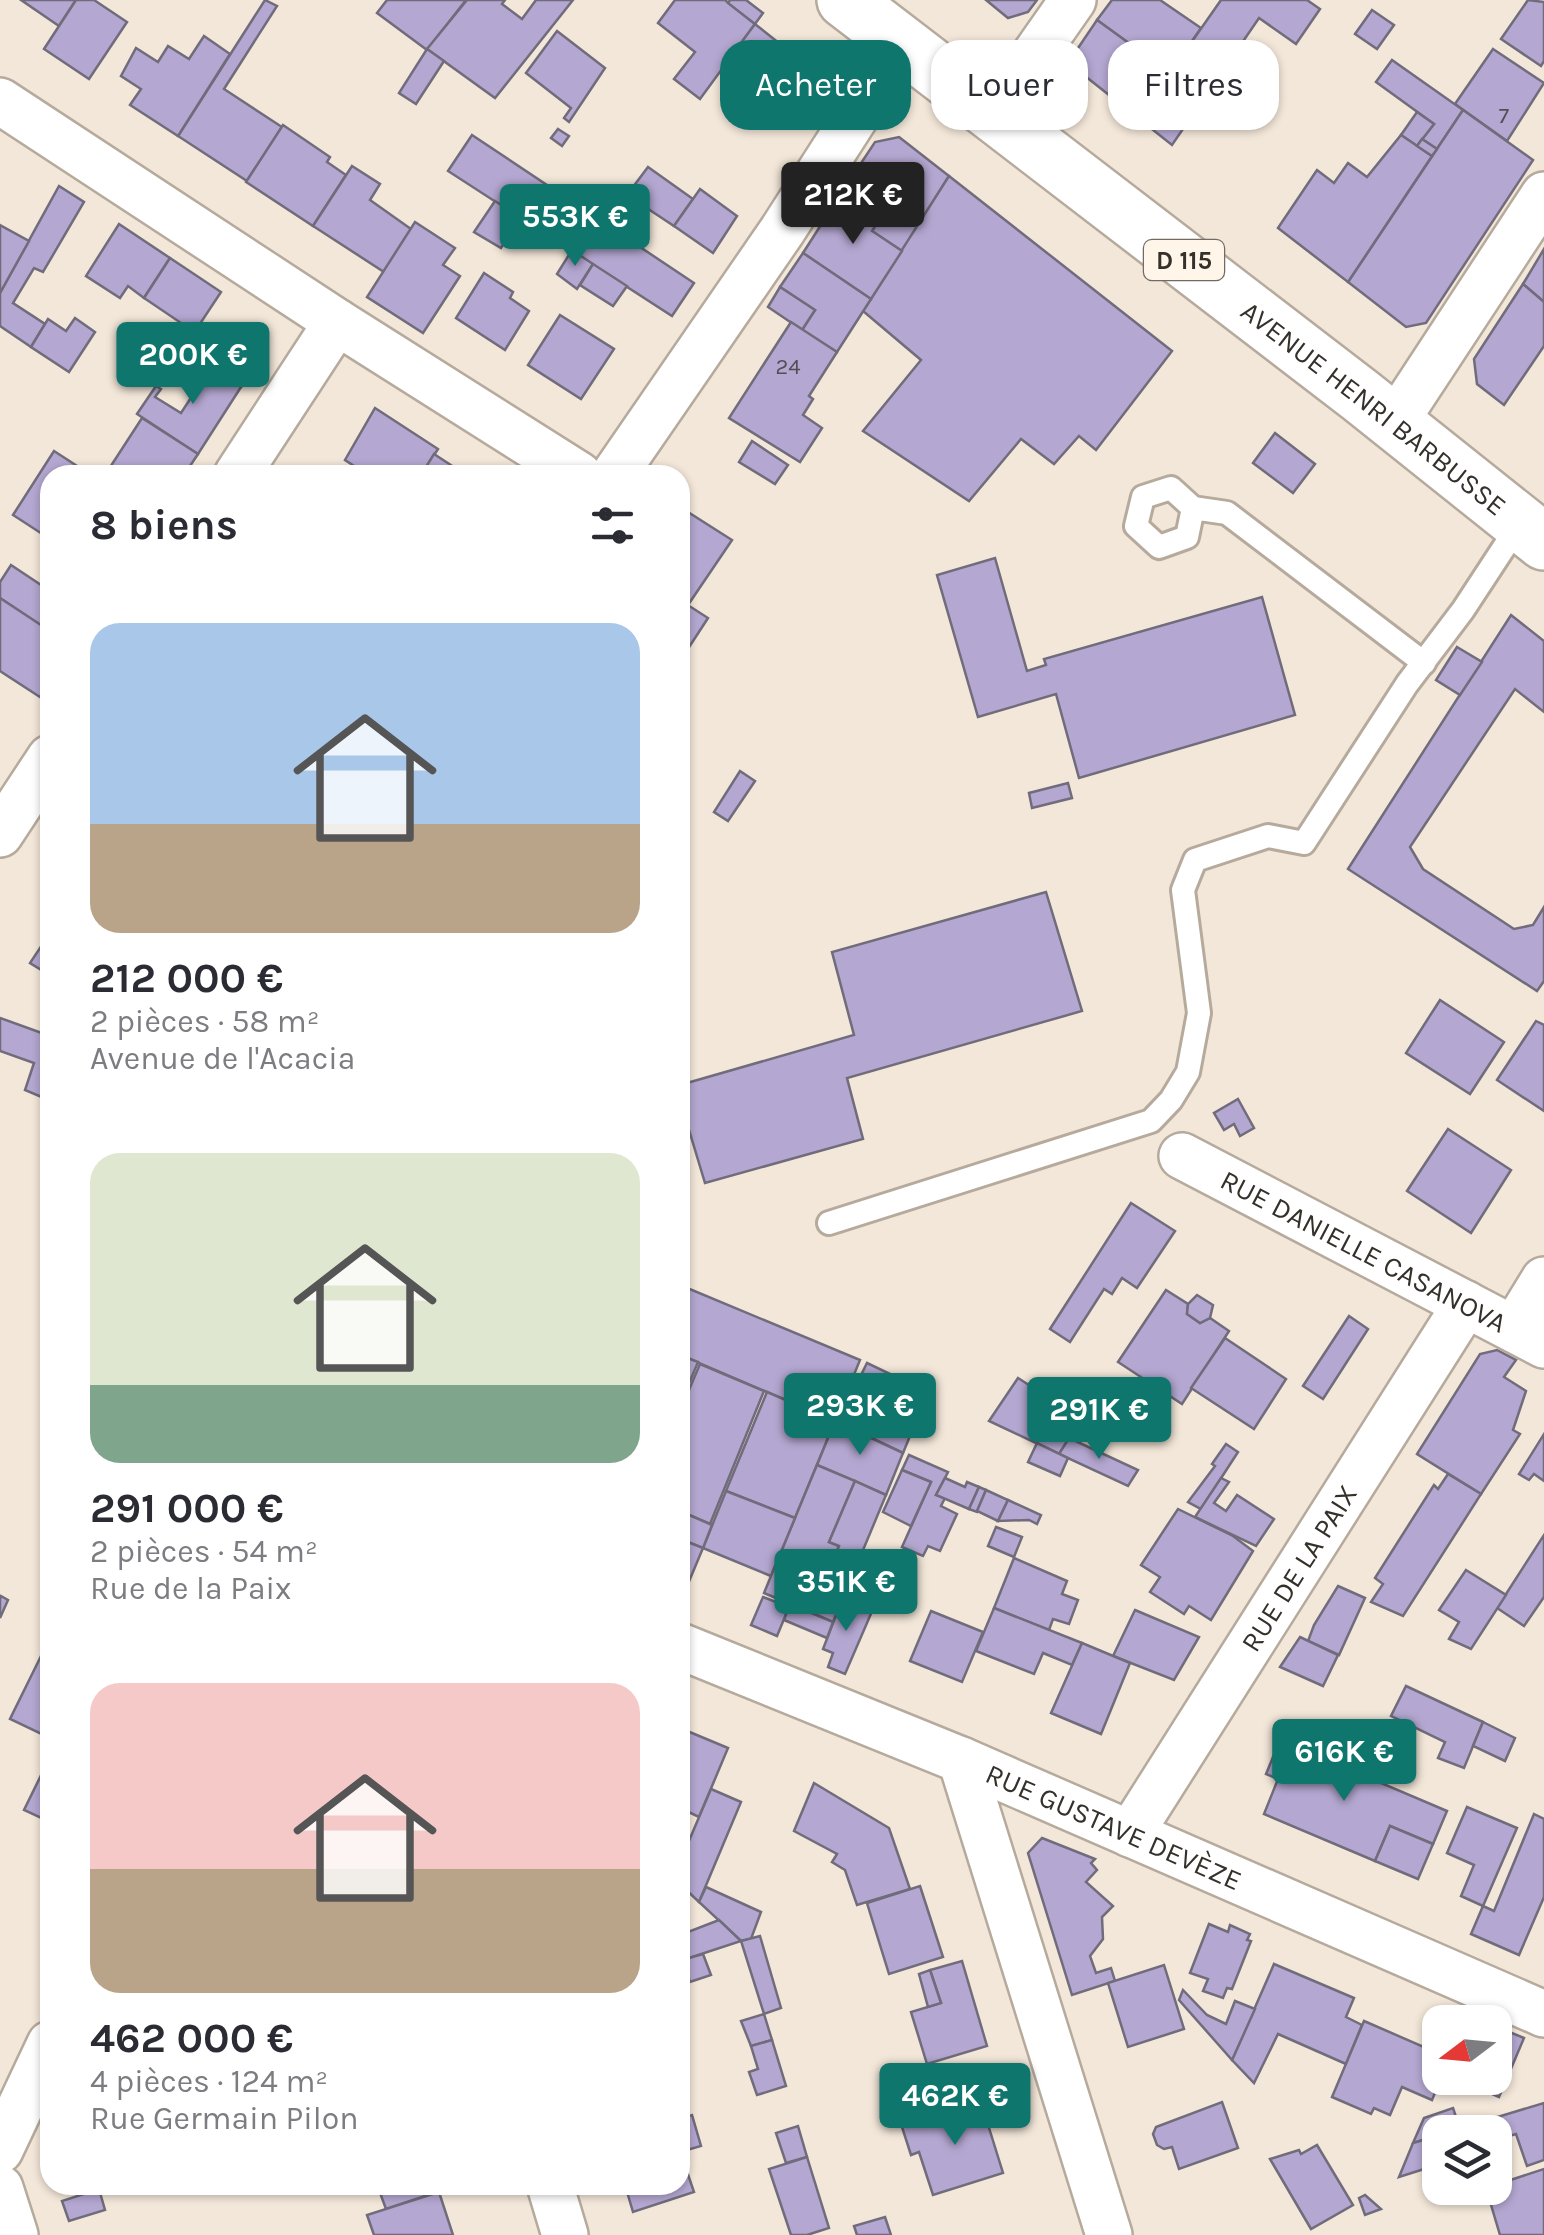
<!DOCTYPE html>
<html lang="fr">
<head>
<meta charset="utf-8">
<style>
	:root { --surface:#fff; --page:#f2f2f3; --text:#2b2b33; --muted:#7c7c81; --accent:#0f766e }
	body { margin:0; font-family:Karla,sans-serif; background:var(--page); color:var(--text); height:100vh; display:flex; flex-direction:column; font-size:38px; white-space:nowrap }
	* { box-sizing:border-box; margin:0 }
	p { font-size:32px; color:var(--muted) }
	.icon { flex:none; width:55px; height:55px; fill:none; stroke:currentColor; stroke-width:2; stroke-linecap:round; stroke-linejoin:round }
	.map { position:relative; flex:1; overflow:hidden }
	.panel { position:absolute; left:40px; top:465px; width:650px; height:1730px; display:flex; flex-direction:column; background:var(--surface); border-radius:30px; box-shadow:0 2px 8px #0004 }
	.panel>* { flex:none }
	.banner { position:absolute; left:720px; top:40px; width:672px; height:90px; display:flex; gap:20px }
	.needle { width:65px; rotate:254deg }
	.fabs { position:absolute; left:1422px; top:2005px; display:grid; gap:20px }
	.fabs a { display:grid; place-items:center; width:90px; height:90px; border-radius:20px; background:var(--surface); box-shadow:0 2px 8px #0004; font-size:50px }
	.price { position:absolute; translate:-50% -85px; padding:0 22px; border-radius:10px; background:var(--accent); color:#fff; font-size:32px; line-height:65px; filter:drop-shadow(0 2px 5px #0008) }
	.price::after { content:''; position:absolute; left:50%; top:60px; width:30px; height:22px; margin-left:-15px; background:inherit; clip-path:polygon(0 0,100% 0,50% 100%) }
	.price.active { background:#222; color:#fff }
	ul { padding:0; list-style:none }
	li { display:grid; align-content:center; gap:20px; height:530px; padding:0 50px }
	li span { display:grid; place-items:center; height:310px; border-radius:30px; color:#555 }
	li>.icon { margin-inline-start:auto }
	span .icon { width:180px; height:180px; fill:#fffc; stroke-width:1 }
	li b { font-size:42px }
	h2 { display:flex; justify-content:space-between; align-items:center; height:120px; padding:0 50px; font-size:42px }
	.chip { padding:0 35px; border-radius:30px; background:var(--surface); box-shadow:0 2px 8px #0004; font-size:35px; line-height:90px }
	.chip.active { background:var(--accent); color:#fff }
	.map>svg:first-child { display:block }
	.building { fill:#b4a7d1; stroke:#706c7b; stroke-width:2.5 }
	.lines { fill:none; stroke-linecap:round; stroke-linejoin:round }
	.service-casing { stroke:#b6aa9c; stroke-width:28 }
	.minor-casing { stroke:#b6aa9c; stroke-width:50 }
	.primary-casing { stroke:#b6aa9c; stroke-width:60 }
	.service { stroke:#fff; stroke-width:22 }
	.minor { stroke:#fff; stroke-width:45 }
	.primary { stroke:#fff; stroke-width:55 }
	.labels { text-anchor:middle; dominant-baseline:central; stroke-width:9; stroke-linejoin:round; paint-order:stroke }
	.number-label { font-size:22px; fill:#544e54 }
	.shield { fill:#fff5e9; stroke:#716b63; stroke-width:2.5 }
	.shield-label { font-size:25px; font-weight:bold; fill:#34302a }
	.street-label { font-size:28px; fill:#34302a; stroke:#fff5e9 }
</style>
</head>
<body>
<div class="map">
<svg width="1544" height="2235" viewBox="0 0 1544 2235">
	<rect width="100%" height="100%" fill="#f3e7d9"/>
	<g class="building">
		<polygon points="21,0 76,0 59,26"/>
		<polygon points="76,0 94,0 127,22 89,79 44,49"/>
		<polygon points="265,0 277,6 224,89 282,127 247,181 178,136"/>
		<polygon points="387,0 466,0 427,50 377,13"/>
		<polygon points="467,0 505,0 502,4 522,19 536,0 573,0 495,98 427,49"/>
		<polygon points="675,0 725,0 755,24 700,99 674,79 695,52 658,23"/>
		<polygon points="730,0 746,0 763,13 755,24 728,3"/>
		<polygon points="986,0 1037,0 1028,12 1008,18"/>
		<polygon points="1112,0 1160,0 1201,28 1170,73 1097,20"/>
		<polygon points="1221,0 1307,0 1320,9 1296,44 1259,18 1172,145 1080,72 1076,51 1097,20 1170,73"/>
		<polygon points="1528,0 1544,2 1544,61 1541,66 1501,39"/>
		<polygon points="1372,10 1394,25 1377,49 1355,34"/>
		<polygon points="755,24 813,70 818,94 803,115 729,59"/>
		<polygon points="557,31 605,68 569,122 564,118 571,108 526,73"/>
		<polygon points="204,36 230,54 178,136 130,105 141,89 121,76 136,48 158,62 168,46 189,59"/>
		<polygon points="427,49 444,61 416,104 399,93"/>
		<polygon points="1493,49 1544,83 1507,141 1455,104"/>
		<polygon points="1392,60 1463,110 1437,149 1422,139 1434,124 1376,82"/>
		<polygon points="782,99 803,115 795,128 772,112"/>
		<polygon points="1463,110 1533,160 1426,323 1406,327 1348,282"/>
		<polygon points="1417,112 1434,124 1417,146 1401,135"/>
		<polygon points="283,125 330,157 327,162 346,175 313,226 246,182"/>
		<polygon points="558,129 569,136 562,146 551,138"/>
		<polygon points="472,135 694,283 672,316 448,171"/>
		<polygon points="1401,135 1432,156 1348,282 1278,228 1317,170 1334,183 1348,163 1367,177"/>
		<polygon points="899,137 949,176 902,251 872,231 881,217 866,208 863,213 851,206 855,201 842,192 875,142"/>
		<polygon points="1422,139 1437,149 1432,156 1417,146"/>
		<polygon points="352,166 380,184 370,200 411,229 384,272 313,226"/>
		<polygon points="648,167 693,199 674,226 627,195"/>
		<polygon points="949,176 1172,351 1096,450 1079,436 1054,464 1021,439 969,501 863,431 921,360 863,311"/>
		<polygon points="59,186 84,202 43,272 34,268 13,303 45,324 31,347 0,326 0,293"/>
		<polygon points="700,189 737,216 713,253 674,226"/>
		<polygon points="842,192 855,201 851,206 863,213 866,208 881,217 872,231 902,251 871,299 803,253"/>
		<polygon points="495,201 520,217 501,248 474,232"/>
		<polygon points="415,222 455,248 443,265 460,276 423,333 367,297"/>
		<polygon points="119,224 170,258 144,298 128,286 120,298 86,276"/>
		<polygon points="0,225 29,241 0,293"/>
		<polygon points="1544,249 1544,302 1523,284"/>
		<polygon points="572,250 593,264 577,289 557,274"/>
		<polygon points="803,253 871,299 837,352 802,330 815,310 780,287"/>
		<polygon points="170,258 221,292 190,339 182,335 187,327 144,298"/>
		<polygon points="593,264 627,286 613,306 580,285"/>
		<polygon points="484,273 513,292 510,298 529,311 505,350 456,318"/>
		<polygon points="1523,284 1544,302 1544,346 1504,405 1477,384 1474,359"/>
		<polygon points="780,287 815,310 802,330 768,307"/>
		<polygon points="560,315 614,349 581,399 528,365"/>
		<polygon points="75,318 95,332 69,372 31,347 48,319 66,331"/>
		<polygon points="791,322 837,352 809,396 813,399 803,415 822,428 800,462 729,418"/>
		<polygon points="206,333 255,365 241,387 192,355"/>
		<polygon points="181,348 193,356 179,377 167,369"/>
		<polygon points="193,356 241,387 198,454 137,414 156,386 161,389 155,397 181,413 198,387 180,376"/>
		<polygon points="375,408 438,449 421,475 368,475 345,460"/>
		<polygon points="142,418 198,454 184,475 105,475"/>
		<polygon points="1275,433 1315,464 1293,493 1253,463"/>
		<polygon points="752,441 788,465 775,484 739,462"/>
		<polygon points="54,451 91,475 50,475 50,539 13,515"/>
		<polygon points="434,454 466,475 421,475"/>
		<polygon points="680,507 732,540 688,605 680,600"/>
		<polygon points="995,558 1027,671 1046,665 1044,659 1262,597 1295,715 1079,778 1056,694 978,717 937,575"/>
		<polygon points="11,565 50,591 50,623 46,629 0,598 0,582"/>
		<polygon points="0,598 50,631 50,682 40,697 0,671"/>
		<polygon points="680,600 708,618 680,661"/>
		<polygon points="1511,615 1544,641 1544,712 1515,689 1410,847 1423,869 1514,929 1533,925 1544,907 1544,981 1537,991 1348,869"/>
		<polygon points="1457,647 1482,662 1460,695 1436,680"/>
		<polygon points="740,771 755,781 728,821 714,812"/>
		<polygon points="1068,783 1072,798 1032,808 1029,793"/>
		<polygon points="1046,892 1082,1011 847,1078 863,1139 705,1183 680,1100 680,1085 854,1035 832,952"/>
		<polygon points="50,933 50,971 48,974 30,963"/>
		<polygon points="1440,1000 1504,1042 1470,1094 1406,1053"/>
		<polygon points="0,1018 50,1036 50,1080 44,1098 25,1090 34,1063 0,1051"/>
		<polygon points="1536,1021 1544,1025 1544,1111 1497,1080"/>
		<polygon points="1238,1099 1254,1128 1240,1136 1234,1124 1224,1130 1214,1113"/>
		<polygon points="1448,1129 1511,1170 1471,1233 1407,1191"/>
		<polygon points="1131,1203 1175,1231 1137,1288 1122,1278 1112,1294 1104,1289 1070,1342 1050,1329"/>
		<polygon points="680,1285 860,1360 835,1421 680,1355"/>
		<polygon points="1166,1290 1188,1304 1187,1314 1200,1323 1210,1318 1229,1331 1182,1404 1118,1362"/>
		<polygon points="1197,1295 1213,1305 1210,1318 1200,1323 1187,1314 1188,1304"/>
		<polygon points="1349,1316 1368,1329 1323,1399 1303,1386"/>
		<polygon points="1225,1338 1286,1379 1254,1429 1191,1388"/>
		<polygon points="1497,1350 1516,1360 1504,1377 1526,1391 1513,1430 1520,1434 1481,1494 1417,1454 1480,1354"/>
		<polygon points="680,1355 698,1362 680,1405"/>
		<polygon points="867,1363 928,1392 903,1453 838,1422"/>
		<polygon points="700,1364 764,1391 710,1524 680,1511 680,1411"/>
		<polygon points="1018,1378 1082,1419 1059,1454 989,1421"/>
		<polygon points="767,1392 835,1421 795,1518 726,1491"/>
		<polygon points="835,1421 903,1453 886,1495 817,1465"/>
		<polygon points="1544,1434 1544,1481 1534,1474 1529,1480 1519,1474"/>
		<polygon points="1069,1438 1138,1470 1128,1486 1059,1454"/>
		<polygon points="1037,1443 1068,1458 1060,1476 1028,1462"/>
		<polygon points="1226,1444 1238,1452 1201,1509 1188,1502 1215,1466 1212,1464"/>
		<polygon points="909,1455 948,1472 936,1495 945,1498 941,1506 957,1514 940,1551 928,1546 923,1556 902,1547 931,1482 902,1470"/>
		<polygon points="817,1465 855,1481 829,1542 839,1546 826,1579 778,1559"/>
		<polygon points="902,1470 931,1482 911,1526 883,1512"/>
		<polygon points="1448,1474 1481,1494 1403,1616 1371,1602 1383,1584 1375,1578 1434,1485 1438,1489"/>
		<polygon points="945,1478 965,1487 967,1482 979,1487 969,1509 936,1495"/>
		<polygon points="1221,1478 1229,1482 1214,1503 1226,1511 1237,1495 1274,1519 1256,1546 1195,1517"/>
		<polygon points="855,1481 886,1495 833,1622 812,1613 839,1546 829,1542"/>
		<polygon points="979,1487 986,1490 977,1512 969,1509"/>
		<polygon points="986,1490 1008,1500 998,1521 977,1511"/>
		<polygon points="726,1491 795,1518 771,1576 703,1548"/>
		<polygon points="1008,1500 1041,1515 1037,1524 1029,1520 998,1521"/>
		<polygon points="1178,1509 1233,1536 1253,1551 1211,1620 1189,1606 1184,1614 1150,1592 1160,1577 1141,1565"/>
		<polygon points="680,1511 712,1525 703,1548 680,1539"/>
		<polygon points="996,1527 1022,1537 1014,1557 988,1546"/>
		<polygon points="1544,1535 1544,1597 1524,1626 1497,1608"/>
		<polygon points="680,1539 703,1548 680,1603"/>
		<polygon points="1014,1558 1067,1581 1062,1594 1078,1600 1069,1624 1053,1619 1049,1630 994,1608"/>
		<polygon points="778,1559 826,1579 812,1613 764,1593"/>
		<polygon points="1466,1570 1506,1595 1471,1649 1449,1639 1459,1622 1439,1610"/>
		<polygon points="1338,1586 1365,1598 1339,1655 1308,1641 1314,1625"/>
		<polygon points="1,1596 8,1600 0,1618 0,1599"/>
		<polygon points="763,1597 789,1607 777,1636 751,1625"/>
		<polygon points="842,1600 873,1609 845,1674 828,1667 833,1653 823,1649"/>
		<polygon points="790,1604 833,1622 827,1638 784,1620"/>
		<polygon points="994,1608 1082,1643 1072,1665 1043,1653 1034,1674 976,1651"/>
		<polygon points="1135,1610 1199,1637 1174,1680 1113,1656"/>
		<polygon points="931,1611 983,1632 962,1682 910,1661"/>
		<polygon points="1300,1637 1338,1655 1323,1686 1280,1667"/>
		<polygon points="1082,1643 1130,1663 1101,1734 1051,1713"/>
		<polygon points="43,1652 50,1656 50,1738 10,1719"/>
		<polygon points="1406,1686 1483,1722 1464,1768 1438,1758 1445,1742 1391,1716"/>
		<polygon points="1483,1722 1515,1738 1505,1761 1473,1746"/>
		<polygon points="680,1728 728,1748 699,1817 680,1808"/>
		<polygon points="1280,1740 1447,1811 1433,1844 1390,1826 1375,1861 1264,1814 1278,1779 1266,1774"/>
		<polygon points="48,1761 50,1762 50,1822 24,1810"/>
		<polygon points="814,1783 889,1828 910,1889 857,1905 845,1870 832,1862 837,1854 794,1831"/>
		<polygon points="711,1789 741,1802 699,1902 680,1884 680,1862"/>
		<polygon points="1467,1807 1517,1828 1483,1906 1461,1896 1474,1865 1447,1853"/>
		<polygon points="1534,1814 1544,1819 1544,1897 1519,1955 1471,1934 1483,1906 1494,1911"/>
		<polygon points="1390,1826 1433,1844 1418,1879 1375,1861"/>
		<polygon points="1042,1838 1095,1859 1091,1863 1097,1870 1086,1882 1113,1906 1102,1917 1103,1939 1090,1956 1096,1973 1111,1968 1115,1981 1072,1995 1028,1853"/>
		<polygon points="920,1886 943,1957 889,1974 867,1903"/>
		<polygon points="706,1887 761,1912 751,1939 741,1941 699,1902"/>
		<polygon points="719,1920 741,1941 680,1961 680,1935"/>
		<polygon points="1209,1924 1228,1932 1230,1925 1250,1934 1247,1940 1251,1941 1232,1989 1227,1988 1223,1998 1203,1991 1208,1979 1190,1973"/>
		<polygon points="760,1936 781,2008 764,2014 741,1941"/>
		<polygon points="703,1954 711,1975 690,1982 682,1960"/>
		<polygon points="962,1961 987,2046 927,2064 911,2012 941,2003 930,1970"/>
		<polygon points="1274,1964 1354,1998 1346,2017 1362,2025 1346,2064 1278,2034 1254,2083 1232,2060"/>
		<polygon points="1164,1965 1184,2029 1128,2047 1108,1983"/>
		<polygon points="930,1970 941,2003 928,2007 919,1974"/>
		<polygon points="1183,1990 1207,2015 1226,2024 1235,2001 1255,2009 1232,2060 1179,2000"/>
		<polygon points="764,2014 772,2040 751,2046 741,2021"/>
		<polygon points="1364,2021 1440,2054 1441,2078 1432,2100 1402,2087 1390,2115 1374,2108 1371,2114 1332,2097"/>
		<polygon points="1495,2026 1524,2038 1499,2097 1479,2088 1481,2083 1469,2078 1495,2078"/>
		<polygon points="772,2040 786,2086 757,2095 749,2072 758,2069 751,2046"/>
		<polygon points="981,2102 1003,2173 933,2195 919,2152 911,2155 902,2127"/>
		<polygon points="1222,2102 1238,2148 1179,2169 1172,2147 1164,2149 1157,2145 1153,2134 1156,2127"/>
		<polygon points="1544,2103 1544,2160 1527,2166 1516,2134 1495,2140 1495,2132 1473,2132 1471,2125"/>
		<polygon points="1453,2108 1460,2129 1413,2143 1424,2118"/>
		<polygon points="692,2115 701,2146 680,2152 680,2119"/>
		<polygon points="798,2126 807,2157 786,2163 776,2133"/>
		<polygon points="1440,2135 1440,2164 1399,2177 1413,2143"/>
		<polygon points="1317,2145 1353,2205 1311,2229 1270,2159 1299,2150 1301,2154"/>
		<polygon points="680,2151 694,2192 633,2212 625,2185 680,2185"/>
		<polygon points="807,2157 829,2228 807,2235 791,2235 769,2169"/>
		<polygon points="1544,2169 1544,2235 1500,2235 1486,2188"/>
		<polygon points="387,2185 431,2185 434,2193 386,2209 379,2190 387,2188"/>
		<polygon points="99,2189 105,2210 69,2221 62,2201"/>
		<polygon points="439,2192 453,2235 374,2235 367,2215"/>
		<polygon points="1365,2195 1381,2209 1365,2215 1359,2198"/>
		<polygon points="885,2217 891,2235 857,2235 854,2226"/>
	</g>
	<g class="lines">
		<defs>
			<g id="service">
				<polyline points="1193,508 1187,537 1159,547 1136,526 1143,497 1171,488 1193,508 1227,513 1424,663"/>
				<polyline points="829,1223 1151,1121 1171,1100 1188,1072 1199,1013 1183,890 1195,860 1268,836 1304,843 1407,684 1463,610 1520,523"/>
			</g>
			<g id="minor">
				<polyline points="0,101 337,322 579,475"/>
				<polyline points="998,117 1029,63 1073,0"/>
				<polyline points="1395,422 1544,195"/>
				<polyline points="237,475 337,322"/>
				<polyline points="614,475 782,231 870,94 908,49"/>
				<polyline points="0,834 50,758"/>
				<path id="s1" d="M1182,1156l362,189"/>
				<polyline points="1514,1329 1544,1280"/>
				<path id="s2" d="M680,1646l281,114 583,254"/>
				<polyline points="961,1760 1109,2235"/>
				<path id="s3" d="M1130,1834l336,-530"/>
				<polyline points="0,2150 50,2044"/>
				<polyline points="550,2185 565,2235"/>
				<polyline points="0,2188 15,2235"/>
			</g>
			<g id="primary">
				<path id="s4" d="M845,0l516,396 183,146"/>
			</g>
		</defs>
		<use href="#service" class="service-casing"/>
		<use href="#minor" class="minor-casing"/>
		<use href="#primary" class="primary-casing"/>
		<use href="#service" class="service"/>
		<use href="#minor" class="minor"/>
		<use href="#primary" class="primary"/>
	</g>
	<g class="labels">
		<g class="number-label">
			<text x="1504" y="116">7</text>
			<text x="788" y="367">24</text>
		</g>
		<rect class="shield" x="1144" y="240" width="80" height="40" rx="8"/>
		<g class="shield-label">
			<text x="1184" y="260">D 115</text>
		</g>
		<g class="street-label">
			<text stroke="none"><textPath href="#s4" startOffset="668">AVENUE HENRI BARBUSSE</textPath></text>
			<text stroke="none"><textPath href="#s1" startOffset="205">RUE DANIELLE CASANOVA</textPath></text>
			<text stroke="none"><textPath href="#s3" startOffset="315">RUE DE LA PAIX</textPath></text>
			<text stroke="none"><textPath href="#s2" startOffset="470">RUE GUSTAVE DEVÈZE</textPath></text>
		</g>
	</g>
</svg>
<div class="fabs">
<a><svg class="needle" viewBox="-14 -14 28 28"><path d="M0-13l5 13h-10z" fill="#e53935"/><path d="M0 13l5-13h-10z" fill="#7c7c81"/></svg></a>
<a><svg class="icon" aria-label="layers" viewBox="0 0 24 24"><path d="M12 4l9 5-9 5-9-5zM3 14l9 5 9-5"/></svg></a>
</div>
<b class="price active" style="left:853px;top:247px">212K €</b>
<b class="price" style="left:575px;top:269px">553K €</b>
<b class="price" style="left:193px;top:407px">200K €</b>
<b class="price" style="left:860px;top:1458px">293K €</b>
<b class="price" style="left:1099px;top:1462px">291K €</b>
<b class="price" style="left:846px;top:1634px">351K €</b>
<b class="price" style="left:1344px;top:1804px">616K €</b>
<b class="price" style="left:955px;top:2148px">462K €</b>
<div class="banner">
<a class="chip active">Acheter</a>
<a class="chip">Louer</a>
<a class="chip">Filtres</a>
</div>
<section class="panel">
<h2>8 biens<svg class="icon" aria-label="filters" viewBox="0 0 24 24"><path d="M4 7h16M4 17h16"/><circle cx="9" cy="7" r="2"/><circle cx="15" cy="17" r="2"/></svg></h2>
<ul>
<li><span style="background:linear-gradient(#a9c7e8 65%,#b9a48a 0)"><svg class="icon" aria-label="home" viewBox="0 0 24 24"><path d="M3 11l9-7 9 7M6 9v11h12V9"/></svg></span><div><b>212 000 €</b><p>2 pièces · 58 m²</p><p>Avenue de l'Acacia</p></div></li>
<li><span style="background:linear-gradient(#dfe7d0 75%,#7fa58c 0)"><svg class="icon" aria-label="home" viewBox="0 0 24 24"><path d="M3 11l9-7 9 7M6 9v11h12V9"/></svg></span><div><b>291 000 €</b><p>2 pièces · 54 m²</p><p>Rue de la Paix</p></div></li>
<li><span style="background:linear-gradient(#f6c9c9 60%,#b9a48a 0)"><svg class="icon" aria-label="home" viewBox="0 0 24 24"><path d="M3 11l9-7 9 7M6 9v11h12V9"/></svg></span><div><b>462 000 €</b><p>4 pièces · 124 m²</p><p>Rue Germain Pilon</p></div></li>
</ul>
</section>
</div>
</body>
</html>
